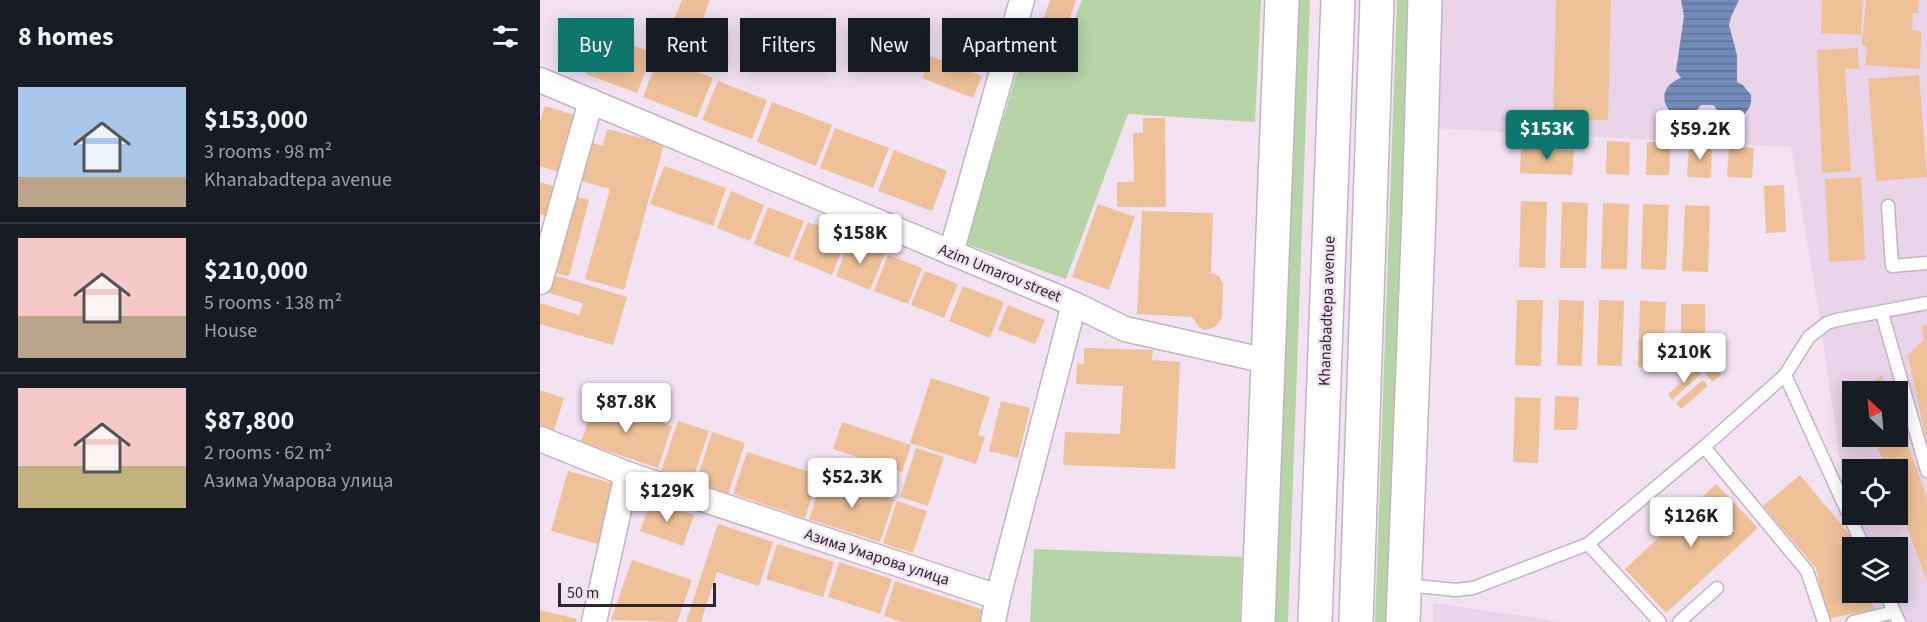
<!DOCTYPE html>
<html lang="en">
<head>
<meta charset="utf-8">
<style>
	:root { --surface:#171b24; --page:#20242c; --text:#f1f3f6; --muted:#9ea1a6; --line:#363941; --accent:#0f766e }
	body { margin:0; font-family:"Source Sans 3",sans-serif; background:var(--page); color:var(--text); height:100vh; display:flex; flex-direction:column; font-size:22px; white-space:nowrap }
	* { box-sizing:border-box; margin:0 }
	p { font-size:20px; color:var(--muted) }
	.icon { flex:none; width:33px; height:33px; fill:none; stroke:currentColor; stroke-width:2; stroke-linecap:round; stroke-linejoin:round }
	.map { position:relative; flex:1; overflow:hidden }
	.details { display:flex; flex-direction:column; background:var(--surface); width:540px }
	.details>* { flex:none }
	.banner { position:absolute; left:18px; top:18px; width:570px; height:54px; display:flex; gap:12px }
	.needle { width:39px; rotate:334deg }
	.buttons { position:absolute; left:1302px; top:381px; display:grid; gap:12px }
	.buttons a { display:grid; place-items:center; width:66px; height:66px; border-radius:0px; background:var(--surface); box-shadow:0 3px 15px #0003; font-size:30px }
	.scale { position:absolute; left:18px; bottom:15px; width:158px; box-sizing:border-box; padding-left:6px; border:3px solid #2d272d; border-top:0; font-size:16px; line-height:21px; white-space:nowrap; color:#2d272d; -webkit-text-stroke:4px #f2e2f2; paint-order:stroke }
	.price { position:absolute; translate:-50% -51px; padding:0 14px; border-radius:6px; background:#fff; color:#222; font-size:20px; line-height:39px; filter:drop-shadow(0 2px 3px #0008) }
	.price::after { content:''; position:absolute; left:50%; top:36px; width:18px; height:14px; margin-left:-9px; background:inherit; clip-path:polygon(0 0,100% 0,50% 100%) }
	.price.active { background:var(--accent); color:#fff }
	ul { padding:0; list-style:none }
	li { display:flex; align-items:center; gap:18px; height:150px; padding:0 18px }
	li+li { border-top:2px solid var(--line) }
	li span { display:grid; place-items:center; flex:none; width:168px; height:120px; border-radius:0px; color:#555 }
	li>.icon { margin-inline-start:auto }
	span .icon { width:72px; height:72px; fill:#fffc; stroke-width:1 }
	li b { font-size:26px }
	h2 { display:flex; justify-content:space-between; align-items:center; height:72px; padding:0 18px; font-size:26px }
	.tag { padding:0 21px; border-radius:0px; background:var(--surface); box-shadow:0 3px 15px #0003; font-size:21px; line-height:54px }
	.tag.active { background:var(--accent); color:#fff }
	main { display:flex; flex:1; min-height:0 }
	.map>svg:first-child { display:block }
	.built { fill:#e9d4ea; fill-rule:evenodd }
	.green { fill:#b7d4a6 }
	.water { fill:url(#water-rules) }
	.building { fill:#eec199 }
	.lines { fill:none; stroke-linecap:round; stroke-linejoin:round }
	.lane-casing { stroke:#c3b4c4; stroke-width:15 }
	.street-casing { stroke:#c3b4c4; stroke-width:27 }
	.highway-casing { stroke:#c3b4c4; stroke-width:36 }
	.lane { stroke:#fff; stroke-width:12 }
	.street { stroke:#fff; stroke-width:24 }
	.highway { stroke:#fff; stroke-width:33 }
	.labels { text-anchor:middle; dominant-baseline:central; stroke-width:5; stroke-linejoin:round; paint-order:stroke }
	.street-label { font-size:16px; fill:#2d272d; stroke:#f2e2f2 }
</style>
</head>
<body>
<main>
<section class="details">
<h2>8 homes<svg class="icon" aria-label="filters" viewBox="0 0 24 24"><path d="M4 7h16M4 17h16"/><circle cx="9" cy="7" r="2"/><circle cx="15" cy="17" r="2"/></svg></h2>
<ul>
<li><span style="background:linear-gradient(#a9c7e8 75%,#b9a48a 0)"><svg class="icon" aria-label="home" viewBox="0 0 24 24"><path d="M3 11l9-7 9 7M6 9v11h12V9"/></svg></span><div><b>$153,000</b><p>3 rooms · 98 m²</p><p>Khanabadtepa avenue</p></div></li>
<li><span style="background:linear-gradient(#f6c9c9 65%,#b9a48a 0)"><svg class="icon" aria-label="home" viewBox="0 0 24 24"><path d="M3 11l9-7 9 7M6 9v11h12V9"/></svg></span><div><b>$210,000</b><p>5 rooms · 138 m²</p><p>House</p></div></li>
<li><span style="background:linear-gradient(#f6c9c9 65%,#c2b280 0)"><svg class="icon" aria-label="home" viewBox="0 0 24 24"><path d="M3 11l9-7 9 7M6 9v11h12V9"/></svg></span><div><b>$87,800</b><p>2 rooms · 62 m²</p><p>Азима Умарова улица</p></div></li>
</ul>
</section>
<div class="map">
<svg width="1387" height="622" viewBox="0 0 1387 622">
	<defs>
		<pattern id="water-rules" width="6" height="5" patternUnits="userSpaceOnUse" patternTransform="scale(1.5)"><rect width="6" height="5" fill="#738cb9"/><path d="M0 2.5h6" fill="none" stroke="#5f7297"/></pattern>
	</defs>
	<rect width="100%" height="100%" fill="#f2e2f2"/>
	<g class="built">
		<path d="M897,0h490v622h-63l-5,-29 39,-1v-44l-45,-1 -38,-259 -24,-141 -358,-19zM1312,392h46v44h-46zM1312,470h46v44h-46z"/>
		<polygon points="893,603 1024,622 893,622"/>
	</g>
	<g class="green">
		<polygon points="542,0 721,0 715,122 588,114 526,279 426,244 481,59 514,69"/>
		<polygon points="756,0 770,0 748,622 733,622"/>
		<polygon points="857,0 872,0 849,622 835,622"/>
		<polygon points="494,549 702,557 700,622 490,622"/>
	</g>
	<path class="water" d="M1141,0h58l-8,17 -2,8 8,30v27l6,3 8,10c3,24 -27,33 -37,10h-13c-22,32 -58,-13 -20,-27l-5,-7 8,-55z"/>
	<g class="building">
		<polygon points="142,0 170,0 156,37 131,27"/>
		<polygon points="510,0 536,0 514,63 491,56"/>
		<polygon points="1016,0 1071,0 1068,120 1013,119"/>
		<polygon points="1282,0 1323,0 1321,35 1281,33"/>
		<polygon points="1326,0 1379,0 1378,13 1373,13 1372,30 1381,31 1380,69 1325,65 1327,46 1322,45"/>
		<polygon points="62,33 113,53 97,93 46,74"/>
		<polygon points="1318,48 1319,69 1305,69 1311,171 1282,173 1277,50"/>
		<polygon points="391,56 442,76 433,98 382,78"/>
		<polygon points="118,57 173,78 157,118 103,97"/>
		<polygon points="1379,75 1387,177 1336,181 1328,79"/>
		<polygon points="178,81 227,100 212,139 162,120"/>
		<polygon points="232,102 292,125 276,166 217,142"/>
		<polygon points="5,106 40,117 21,173 0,166 0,121"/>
		<polygon points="603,118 625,118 626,207 577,207 577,182 594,182 593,133 603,133"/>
		<polygon points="295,128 349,148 333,188 280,168"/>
		<polygon points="67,129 124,144 84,290 45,279 70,189 33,179 44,140 63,146"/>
		<polygon points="1067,141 1090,142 1089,175 1066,174"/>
		<polygon points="1107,142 1131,142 1129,175 1106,175"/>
		<polygon points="1149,144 1172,145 1171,178 1147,177"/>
		<polygon points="1189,146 1214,148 1212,178 1187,177"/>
		<polygon points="981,148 1034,150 1032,175 980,173"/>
		<polygon points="354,150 407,171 392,211 338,191"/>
		<polygon points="124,166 186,188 173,226 110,204"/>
		<polygon points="1321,177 1325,260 1289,262 1285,179"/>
		<polygon points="0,182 19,188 10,218 0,214"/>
		<polygon points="1244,185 1246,232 1226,233 1224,186"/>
		<polygon points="191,191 224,205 210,241 177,228"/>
		<polygon points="30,195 49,200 29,276 10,272"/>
		<polygon points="981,201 1007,202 1005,268 979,267"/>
		<polygon points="1022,202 1048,203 1046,268 1020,268"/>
		<polygon points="1063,203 1089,204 1087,269 1061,269"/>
		<polygon points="558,204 595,217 569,290 532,277"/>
		<polygon points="1103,204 1129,205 1126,270 1101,269"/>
		<polygon points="1145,205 1170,206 1168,272 1142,271"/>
		<polygon points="228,207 264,221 249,258 214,244"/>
		<polygon points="602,211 673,213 671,273 679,276 683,284 682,318 675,327 665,330 660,328 652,317 597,314"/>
		<polygon points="268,222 307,237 292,275 253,259"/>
		<polygon points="310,240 345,253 330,290 296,276"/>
		<polygon points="348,255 382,268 368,304 334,291"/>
		<polygon points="385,271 418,284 404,318 371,305"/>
		<polygon points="7,273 87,297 73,345 0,324 0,303 39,315 43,303 2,291"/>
		<polygon points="423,286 464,302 450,338 409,321"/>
		<polygon points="977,300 1003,300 1001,366 975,365"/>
		<polygon points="1019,300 1044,301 1042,366 1017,365"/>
		<polygon points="1059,300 1084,301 1082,366 1057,365"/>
		<polygon points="1100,301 1126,302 1123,368 1098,367"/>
		<polygon points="1141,304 1165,304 1165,337 1141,338"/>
		<polygon points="468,305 505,320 495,344 458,330"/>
		<polygon points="1387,325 1387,439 1386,439 1368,355 1384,340 1382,326"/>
		<polygon points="544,348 613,350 612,360 640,362 635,469 523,465 525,432 580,434 583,386 536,384 537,363 544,364"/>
		<polygon points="1174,356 1179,362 1174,366 1181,375 1172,382 1160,366"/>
		<polygon points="1157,369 1161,374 1132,400 1128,394"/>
		<polygon points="1342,375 1348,392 1321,392"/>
		<polygon points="391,378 450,397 438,435 445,437 436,464 370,443"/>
		<polygon points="1163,380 1168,386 1141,409 1136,403"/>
		<polygon points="0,390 24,398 14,430 0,426"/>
		<polygon points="1015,396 1039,397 1037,430 1014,430"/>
		<polygon points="975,397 1001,398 998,463 973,462"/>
		<polygon points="55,400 132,426 118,468 41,442"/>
		<polygon points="461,401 490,408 478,458 449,451"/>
		<polygon points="1358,418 1387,498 1387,582 1358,502 1358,470 1346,470 1334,436 1358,436"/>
		<polygon points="138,421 169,431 152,481 121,471"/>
		<polygon points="302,422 371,445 362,472 293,449"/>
		<polygon points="172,432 205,443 188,494 156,483"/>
		<polygon points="376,448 404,457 388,506 360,497"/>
		<polygon points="207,452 279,475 265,518 193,494"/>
		<polygon points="28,471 75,484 58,544 11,531"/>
		<polygon points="1260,475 1319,546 1320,548 1312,548 1312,592 1330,592 1334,609 1287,619 1276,568 1223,506"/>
		<polygon points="283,477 354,500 340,542 269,519"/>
		<polygon points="1176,484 1218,528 1126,613 1085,569"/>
		<polygon points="111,501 154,515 143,546 100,531"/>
		<polygon points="357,501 387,511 373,553 343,543"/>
		<polygon points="178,524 233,542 219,586 177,572 161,622 146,622"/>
		<polygon points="237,544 294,562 283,597 226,579"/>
		<polygon points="92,560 152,580 137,622 71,620"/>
		<polygon points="299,562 352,579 340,614 288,597"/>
		<polygon points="355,581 444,610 440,622 361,622 344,616"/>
		<polygon points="0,610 37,619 36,622 0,622"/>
	</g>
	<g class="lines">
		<defs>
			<g id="lane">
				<polyline points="1348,206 1352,266 1387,263"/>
				<polyline points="1342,313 1387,471"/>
				<polyline points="1245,375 1324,548"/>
				<polyline points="1164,447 1267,571 1284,622"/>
				<polyline points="1048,544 1120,622"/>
				<polyline points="866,585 916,590 933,588 1048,544 1164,447 1245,375 1269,337 1287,323 1297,320 1387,303"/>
				<polyline points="1345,592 1359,622"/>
				<polyline points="1139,622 1177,588"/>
				<polyline points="1313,622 1354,612"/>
			</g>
			<g id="street">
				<polyline points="0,80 534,304 585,329 727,361"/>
				<polyline points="411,253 482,0"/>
				<polyline points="0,282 51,101"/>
				<polyline points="0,439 87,474"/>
				<polyline points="54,622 87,474 458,597"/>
				<polyline points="453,622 458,597 534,304"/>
			</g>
			<g id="highway">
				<polyline points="718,622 742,0"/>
				<polyline points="775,622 798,0"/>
				<polyline points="816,622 837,0"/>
				<polyline points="863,622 879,213 885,0"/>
			</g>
		</defs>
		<use href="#lane" class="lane-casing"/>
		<use href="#street" class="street-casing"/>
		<use href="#highway" class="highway-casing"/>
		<use href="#lane" class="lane"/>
		<use href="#street" class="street"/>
		<use href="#highway" class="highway"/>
	</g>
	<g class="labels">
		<g class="street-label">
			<text transform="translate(460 273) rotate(22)">Azim Umarov street</text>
			<text transform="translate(787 311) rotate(-88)">Khanabadtepa avenue</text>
			<text transform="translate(337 557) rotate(18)">Азима Умарова улица</text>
		</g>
	</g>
</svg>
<div class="buttons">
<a><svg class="needle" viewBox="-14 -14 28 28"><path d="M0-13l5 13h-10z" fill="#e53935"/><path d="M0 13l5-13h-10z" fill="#9ea1a6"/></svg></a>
<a><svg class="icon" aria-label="locate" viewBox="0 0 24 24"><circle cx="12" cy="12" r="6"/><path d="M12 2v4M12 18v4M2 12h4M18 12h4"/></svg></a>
<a><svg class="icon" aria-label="layers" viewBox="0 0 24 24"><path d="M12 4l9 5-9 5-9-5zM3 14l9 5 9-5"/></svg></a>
</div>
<div class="scale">50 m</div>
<b class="price active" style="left:1007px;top:161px">$153K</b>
<b class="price" style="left:1160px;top:161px">$59.2K</b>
<b class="price" style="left:320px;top:265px">$158K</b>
<b class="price" style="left:1144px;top:384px">$210K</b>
<b class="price" style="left:86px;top:434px">$87.8K</b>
<b class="price" style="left:312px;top:509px">$52.3K</b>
<b class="price" style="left:127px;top:523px">$129K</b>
<b class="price" style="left:1151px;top:548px">$126K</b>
<div class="banner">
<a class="tag active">Buy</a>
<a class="tag">Rent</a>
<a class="tag">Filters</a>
<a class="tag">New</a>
<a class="tag">Apartment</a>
</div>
</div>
</main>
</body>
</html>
